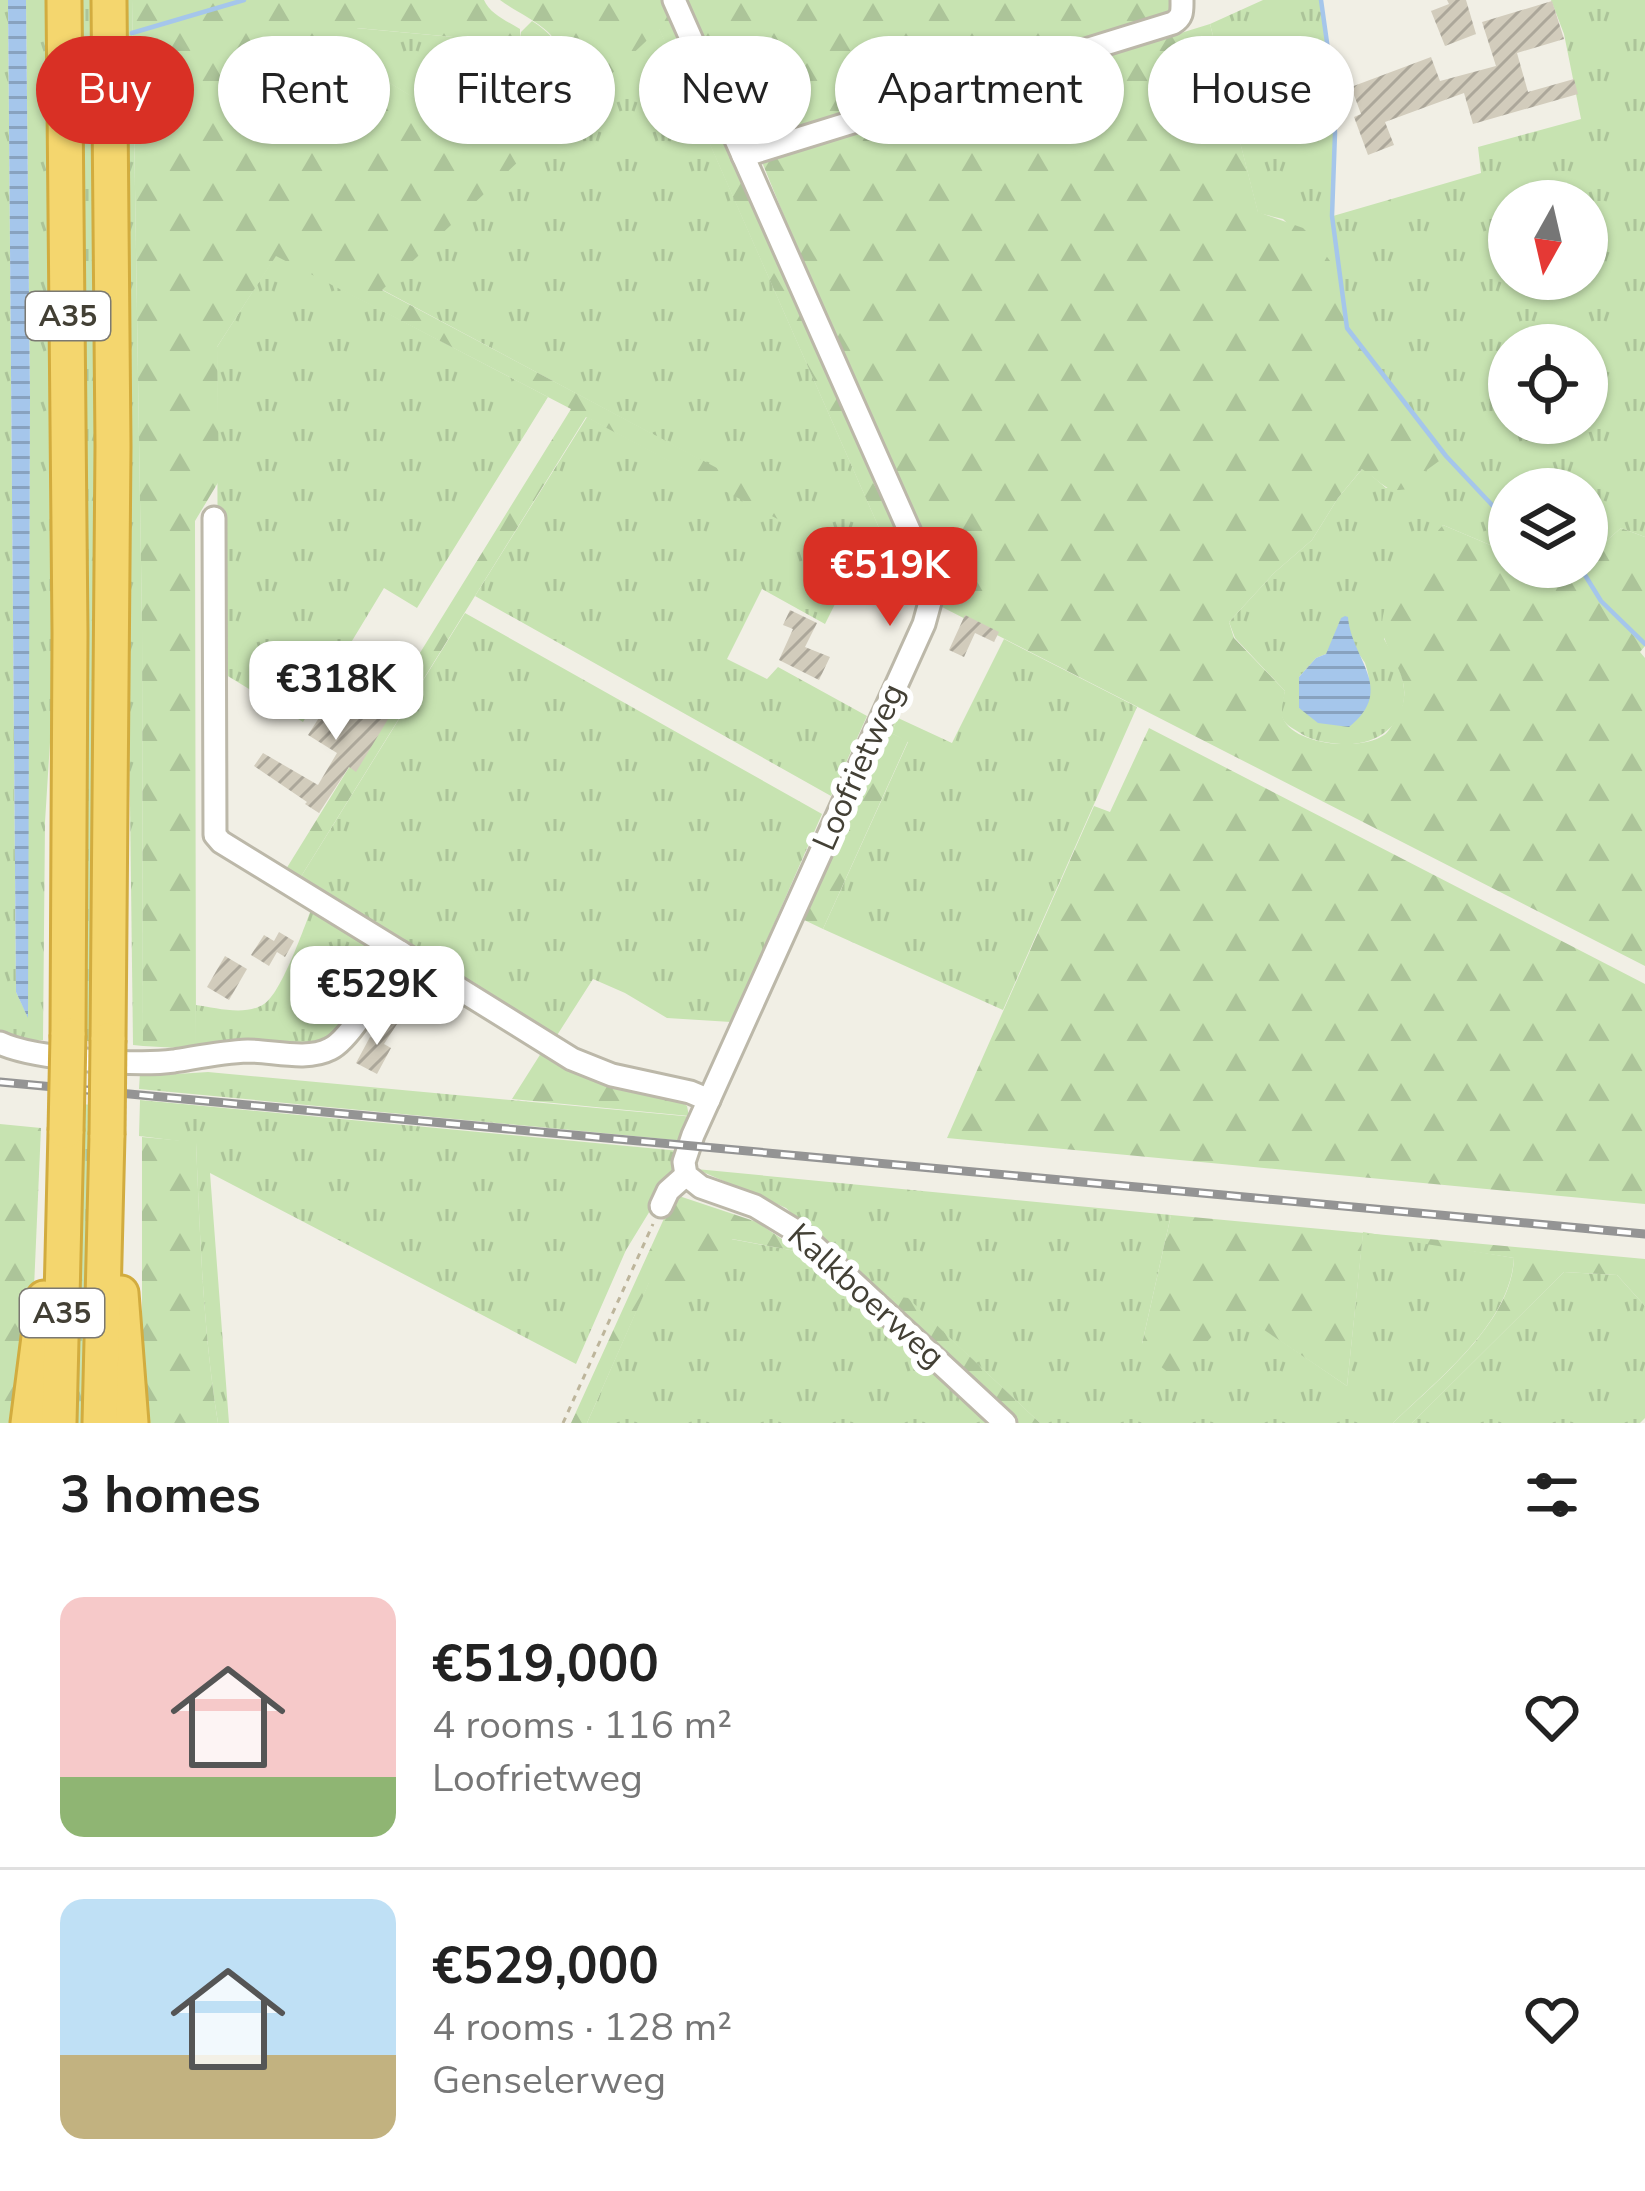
<!DOCTYPE html>
<html lang="en">
<head>
<meta charset="utf-8">
<style>
	:root { --surface:#fff; --page:#f2f2f2; --text:#222; --muted:#767676; --line:#e0e0e0; --accent:#d93025 }
	body { margin:0; font-family:"Nunito Sans",sans-serif; background:var(--page); color:var(--text); height:100vh; display:flex; flex-direction:column; font-size:45px; white-space:nowrap }
	* { box-sizing:border-box; margin:0 }
	p { font-size:39px; color:var(--muted) }
	.icon { flex:none; width:66px; height:66px; fill:none; stroke:currentColor; stroke-width:2; stroke-linecap:round; stroke-linejoin:round }
	.map { position:relative; height:1423px; overflow:hidden }
	.drawer { display:flex; flex-direction:column; background:var(--surface); flex:1 }
	.drawer>* { flex:none }
	.guide { position:absolute; left:36px; top:36px; width:1575px; height:108px; display:flex; gap:24px }
	.needle { width:78px; rotate:188deg }
	.tools { position:absolute; left:1488px; top:180px; display:grid; gap:24px }
	.tools a { display:grid; place-items:center; width:120px; height:120px; border-radius:50%; background:var(--surface); box-shadow:0 3px 9px #0004; font-size:60px }
	.price { position:absolute; translate:-50% -102px; padding:0 27px; border-radius:24px; background:#fff; color:#222; font-size:39px; line-height:78px; filter:drop-shadow(0 3px 6px #0008) }
	.price::after { content:''; position:absolute; left:50%; top:72px; width:36px; height:27px; margin-left:-18px; background:inherit; clip-path:polygon(0 0,100% 0,50% 100%) }
	.price.active { background:var(--accent); color:#fff }
	ul { padding:0; list-style:none }
	li { display:flex; align-items:center; gap:36px; height:300px; padding:0 60px }
	li+li { border-top:3px solid var(--line) }
	li span { display:grid; place-items:center; flex:none; width:336px; height:240px; border-radius:24px; color:#555 }
	li>.icon { margin-inline-start:auto }
	span .icon { width:144px; height:144px; fill:#fffc; stroke-width:1 }
	li b { font-size:51px }
	h2 { display:flex; justify-content:space-between; align-items:center; height:144px; padding:0 60px; font-size:51px }
	.pill { padding:0 42px; border-radius:54px; background:var(--surface); box-shadow:0 3px 9px #0004; font-size:42px; line-height:108px }
	.pill.active { background:var(--accent); color:#fff }
	.map>svg:first-child { display:block }
	.grass { fill:url(#grass-tufts); fill-rule:evenodd }
	.forest { fill:url(#forest-firs); fill-rule:evenodd }
	.water { fill:url(#water-rules) }
	.lines { fill:none; stroke-linecap:round; stroke-linejoin:round }
	.stream { stroke:#a5c6eb; stroke-width:4.5 }
	.building { fill:url(#building-hatch) }
	.minor-casing { stroke:#bcb8a9; stroke-width:27 }
	.highway-casing { stroke:#d2ac3f; stroke-width:39 }
	.path { stroke:#bdb59b; stroke-width:3; stroke-dasharray:6 6; stroke-linecap:butt }
	.minor { stroke:#fff; stroke-width:21 }
	.highway { stroke:#f4d66e; stroke-width:33 }
	.rail-casing { stroke:#949494; stroke-width:9 }
	.rail { stroke:#fff; stroke-width:4.5; stroke-dasharray:14; stroke-linecap:butt }
	.highway-bridge-casing { stroke:#d2ac3f; stroke-width:39; stroke-linecap:butt }
	.highway-bridge { stroke:#f4d66e; stroke-width:33 }
	.labels { text-anchor:middle; dominant-baseline:central; stroke-width:12; stroke-linejoin:round; paint-order:stroke }
	.shield { fill:#fff; stroke:#7b7972; stroke-width:3 }
	.shield-label { font-size:30px; font-weight:bold; fill:#434035 }
	.street-label { font-size:33px; fill:#434035; stroke:#fff }
</style>
</head>
<body>
<div class="map">
<svg width="1645" height="1423" viewBox="0 0 1645 1423">
	<defs>
		<pattern id="grass-tufts" width="24" height="20" patternUnits="userSpaceOnUse" patternTransform="scale(3)"><rect width="24" height="20" fill="#c7e3b1"/><path d="M3 7l-1-3M5 7V3M7 7l1-3M15 17l-1-3M17 17v-4M19 17l1-3" fill="none" stroke="#acc499"/></pattern>
		<pattern id="forest-firs" width="22" height="20" patternUnits="userSpaceOnUse" patternTransform="scale(3)"><rect width="22" height="20" fill="#c7e3b1"/><path d="M5 1l3.5 6h-7zM16 11l3.5 6h-7z" fill="#acc499"/></pattern>
		<pattern id="water-rules" width="6" height="5" patternUnits="userSpaceOnUse" patternTransform="scale(3)"><rect width="6" height="5" fill="#a5c6eb"/><path d="M0 2.5h6" fill="none" stroke="#88a2bf"/></pattern>
		<pattern id="building-hatch" width="6" height="6" patternUnits="userSpaceOnUse" patternTransform="scale(3)"><rect width="6" height="6" fill="#d2ccbc"/><path d="M-1 1l2-2M0 6l6-6M5 7l2-2" fill="none" stroke="#aca79a"/></pattern>
	</defs>
	<rect width="100%" height="100%" fill="#f1efe5"/>
	<g class="grass">
		<polygon points="0,0 8,0 16,992 27,1015 30,397 26,0 53,0 57,382 53,694 45,822 43,1040 20,1040 0,1035"/>
		<polygon points="77,0 99,0 98,1041 77,1041"/>
		<polygon points="120,0 132,0 142,625 143,1046 133,1045"/>
		<path d="M1263,0h58l10,71 4,62 -2,83 148,-43 -3,-26 103,-28 -17,-85 -13,-34h94v537l-24,-9 -34,30v-69h-78v64l-66,-28 -59,114c8,14 16,27 19,43 8,40 -25,65 -62,62 -16,-1 -32,-4 -44,-13 -5,-3 -12,-7 -14,-12 -4,-8 0,-20 2,-28l-50,-53 -6,-16 45,-49 38,-33 26,-42 25,-30 23,20 37,-16 22,-17 -98,-127 -7,-53 -57,-56 -25,-6 -48,-189zM1509,201h78v78h-78zM1509,345h78v78h-78zM1347,617c1,11 2,20 7,30 1,2 10,14 11,16 9,25 4,48 -16,63l-50,-18v-31l17,-19 10,-4z"/>
		<path d="M532,21c19,12 33,27 29,50l-71,74 -136,-84 -2,-7 4,-26 140,13 24,-3 1,-6z"/>
		<polygon points="659,28 895,564 381,289"/>
		<polygon points="276,255 548,397 417,608 384,588 303,722 218,670 217,347"/>
		<polygon points="587,417 857,560 825,624 762,589 727,659 767,679 778,667 867,716 831,796 475,596"/>
		<polygon points="465,613 822,814 731,1022 667,1018 625,993 593,979 554,1040 297,883"/>
		<polygon points="1004,639 1137,707 1003,1010 823,929 908,742 891,733 898,718 952,743"/>
		<path d="M312,907l72,47 -39,73 -15,17 -134,5v-44c20,3 50,11 68,-1 17,-10 40,-76 48,-97z"/>
		<polygon points="140,1072 161,1075 208,1072 694,1117 686,1141 139,1089"/>
		<path d="M140,1100l540,51 -10,27 -44,72 -50,114 -366,-191 19,250h-11c-15,-92 -18,-187 -22,-280l-57,-7z"/>
		<polygon points="78,1104 95,1105 86,1423 68,1423"/>
		<path d="M696,1169l475,46 -29,129 94,-34 111,76 16,-154 151,26c-4,66 -76,121 -121,165h-353l-132,-124 -31,-5 -91,-86z"/>
		<polygon points="731,1239 801,1252 995,1423 587,1423 649,1282"/>
		<polygon points="1564,1272 1617,1275 1645,1306 1645,1418 1640,1423 1412,1423"/>
	</g>
	<g class="forest">
		<path d="M132,0h352c6,14 23,21 36,29v9l-24,3 -139,-13 -5,26 2,7 136,83c14,-12 69,-61 72,-77 2,-11 -6,-28 -14,-35 -14,-13 -33,-21 -48,-32h165l259,593 -2,3 -336,-179 -289,466 -14,-9 288,-465 -295,-153 -59,91 2,134 -24,40 1,528 -53,-3 -1,-421zM659,29l235,533 -512,-272z"/>
		<polygon points="683,0 1179,0 1176,16 745,149"/>
		<path d="M1210,24l48,188 45,16 12,12 25,35 8,53 98,128 -22,16 -5,13c-32,12 -32,1 -57,-16l-24,29 -26,42 -38,33 -45,49 5,16 51,53c-1,8 -5,19 -2,27 11,28 79,33 101,17 4,-2 8,-10 11,-14 29,-45 -20,-69 -12,-105 7,-36 36,-63 60,-91l66,28v14h78v-9l34,-30 24,9v109l-5,6 5,6v308l-705,-360 5,-11 -117,-271 -66,-162z"/>
		<polygon points="890,714 898,718 891,733 908,741 823,929 800,918"/>
		<polygon points="1149,728 1645,984 1645,1204 947,1138 1094,806 1110,812"/>
		<path d="M543,1050c51,28 79,42 137,51l7,5 2,10 -177,-17z"/>
		<polygon points="0,1124 41,1128 34,1288 20,1423 0,1423"/>
		<path d="M142,1137l54,5c4,94 7,188 22,281h-70l-6,-89z"/>
		<polygon points="679,1196 757,1222 801,1252 732,1239 711,1292 649,1283 587,1423 571,1423 667,1212"/>
		<path d="M1171,1215l474,44v47l-28,-31 -53,-3 -152,151h-19c44,-42 119,-101 121,-165l-151,-24 -16,152 -111,-75 -62,66 -28,-22 -4,-11z"/>
		<polygon points="877,1294 908,1298 1040,1423 1015,1423"/>
	</g>
	<g class="water">
		<polygon points="8,0 26,0 30,397 28,1018 16,992"/>
		<path d="M1345,616l3,1c3,42 49,72 1,110l-31,-4 -19,-15v-31l17,-19 10,-4 15,-36z"/>
	</g>
	<g class="lines">
		<g class="stream">
			<polyline points="1321,0 1331,71 1335,133 1332,216 1347,328 1446,456 1493,506 1509,512"/>
			<polyline points="132,33 244,0"/>
			<polyline points="1580,567 1601,601 1645,644"/>
		</g>
	</g>
	<g class="building">
		<polygon points="1447,0 1466,0 1476,34 1445,46 1431,11 1449,4"/>
		<polygon points="1552,1 1564,39 1517,53 1528,92 1574,79 1578,94 1473,124 1464,93 1385,122 1394,145 1368,155 1354,117 1361,114 1351,87 1431,57 1440,81 1496,66 1482,22"/>
		<polygon points="790,610 817,623 805,647 830,657 819,680 779,660 793,629 783,625"/>
		<polygon points="965,615 999,632 994,642 975,633 964,657 949,650"/>
		<polygon points="343,680 371,697 374,692 396,706 356,772 349,767 319,813 305,804 307,802 254,766 263,753 318,785 337,753 308,735"/>
		<polygon points="279,932 294,941 285,957 277,952 269,966 251,955 264,935 274,941"/>
		<polygon points="225,956 247,969 229,1000 207,987"/>
		<polygon points="387,1017 397,1024 384,1044 391,1048 377,1074 356,1063 370,1037 373,1038"/>
	</g>
	<g class="lines">
		<defs>
			<g id="minor">
				<polyline points="674,0 929,575 932,595 924,624 693,1135 684,1162 686,1175 701,1187 755,1206 801,1234 1005,1423"/>
				<path d="M743,156l430,-133c10,-6 9,-12 9,-23"/>
				<polyline points="214,518 215,835 221,842 400,952"/>
				<path d="M0,1043c33,16 137,23 174,18 25,-4 48,-9 74,-10 25,0 59,10 82,-2 23,-11 55,-73 70,-97l172,107 40,16 78,17 19,8"/>
				<polyline points="661,1206 668,1191 686,1175"/>
			</g>
			<g id="highway">
				<polyline points="64,0 70,633 68,1035"/>
				<polyline points="108,1040 113,446 109,0"/>
				<polyline points="121,1293 131,1423"/>
				<polyline points="28,1423 44,1298"/>
				<polyline points="59,1423 66,1131"/>
				<polyline points="100,1423 107,1135"/>
			</g>
		</defs>
		<use href="#minor" class="minor-casing"/>
		<use href="#highway" class="highway-casing"/>
		<polyline class="path" points="563,1423 653,1224"/>
		<use href="#minor" class="minor"/>
		<use href="#highway" class="highway"/>
		<defs>
			<polyline id="rail" points="0,1082 1645,1234"/>
		</defs>
		<use href="#rail" class="rail-casing"/>
		<use href="#rail" class="rail"/>
		<defs>
			<g id="highway-bridge">
				<polyline points="66,1131 68,1035"/>
				<polyline points="107,1135 108,1040"/>
			</g>
		</defs>
		<use href="#highway-bridge" class="highway-bridge-casing"/>
		<use href="#highway-bridge" class="highway-bridge"/>
	</g>
	<g class="labels">
		<g class="shield">
			<rect x="26" y="292" width="84" height="48" rx="9"/>
			<rect x="20" y="1289" width="84" height="48" rx="9"/>
		</g>
		<g class="shield-label">
			<text x="68" y="316">A35</text>
			<text x="62" y="1313">A35</text>
		</g>
		<g class="street-label">
			<text transform="translate(859 767) rotate(-66)">Loofrietweg</text>
			<text transform="translate(866 1296) rotate(42)">Kalkboerweg</text>
		</g>
	</g>
</svg>
<div class="tools">
<a><svg class="needle" viewBox="-14 -14 28 28"><path d="M0-13l5 13h-10z" fill="#e53935"/><path d="M0 13l5-13h-10z" fill="#767676"/></svg></a>
<a><svg class="icon" aria-label="locate" viewBox="0 0 24 24"><circle cx="12" cy="12" r="6"/><path d="M12 2v4M12 18v4M2 12h4M18 12h4"/></svg></a>
<a><svg class="icon" aria-label="layers" viewBox="0 0 24 24"><path d="M12 4l9 5-9 5-9-5zM3 14l9 5 9-5"/></svg></a>
</div>
<b class="price active" style="left:890px;top:629px">€519K</b>
<b class="price" style="left:336px;top:743px">€318K</b>
<b class="price" style="left:377px;top:1048px">€529K</b>
<div class="guide">
<a class="pill active">Buy</a>
<a class="pill">Rent</a>
<a class="pill">Filters</a>
<a class="pill">New</a>
<a class="pill">Apartment</a>
<a class="pill">House</a>
</div>
</div>
<section class="drawer">
<h2>3 homes<svg class="icon" aria-label="filters" viewBox="0 0 24 24"><path d="M4 7h16M4 17h16"/><circle cx="9" cy="7" r="2"/><circle cx="15" cy="17" r="2"/></svg></h2>
<ul>
<li><span style="background:linear-gradient(#f6c9c9 75%,#8fb573 0)"><svg class="icon" aria-label="home" viewBox="0 0 24 24"><path d="M3 11l9-7 9 7M6 9v11h12V9"/></svg></span><div><b>€519,000</b><p>4 rooms · 116 m²</p><p>Loofrietweg</p></div><svg class="icon" aria-label="heart" viewBox="0 0 24 24"><path d="M12 20l-8-8c-3-5 5-10 8-4 3-6 11-1 8 4z"/></svg></li>
<li><span style="background:linear-gradient(#bfe0f5 65%,#c2b280 0)"><svg class="icon" aria-label="home" viewBox="0 0 24 24"><path d="M3 11l9-7 9 7M6 9v11h12V9"/></svg></span><div><b>€529,000</b><p>4 rooms · 128 m²</p><p>Genselerweg</p></div><svg class="icon" aria-label="heart" viewBox="0 0 24 24"><path d="M12 20l-8-8c-3-5 5-10 8-4 3-6 11-1 8 4z"/></svg></li>
</ul>
</section>
</body>
</html>
